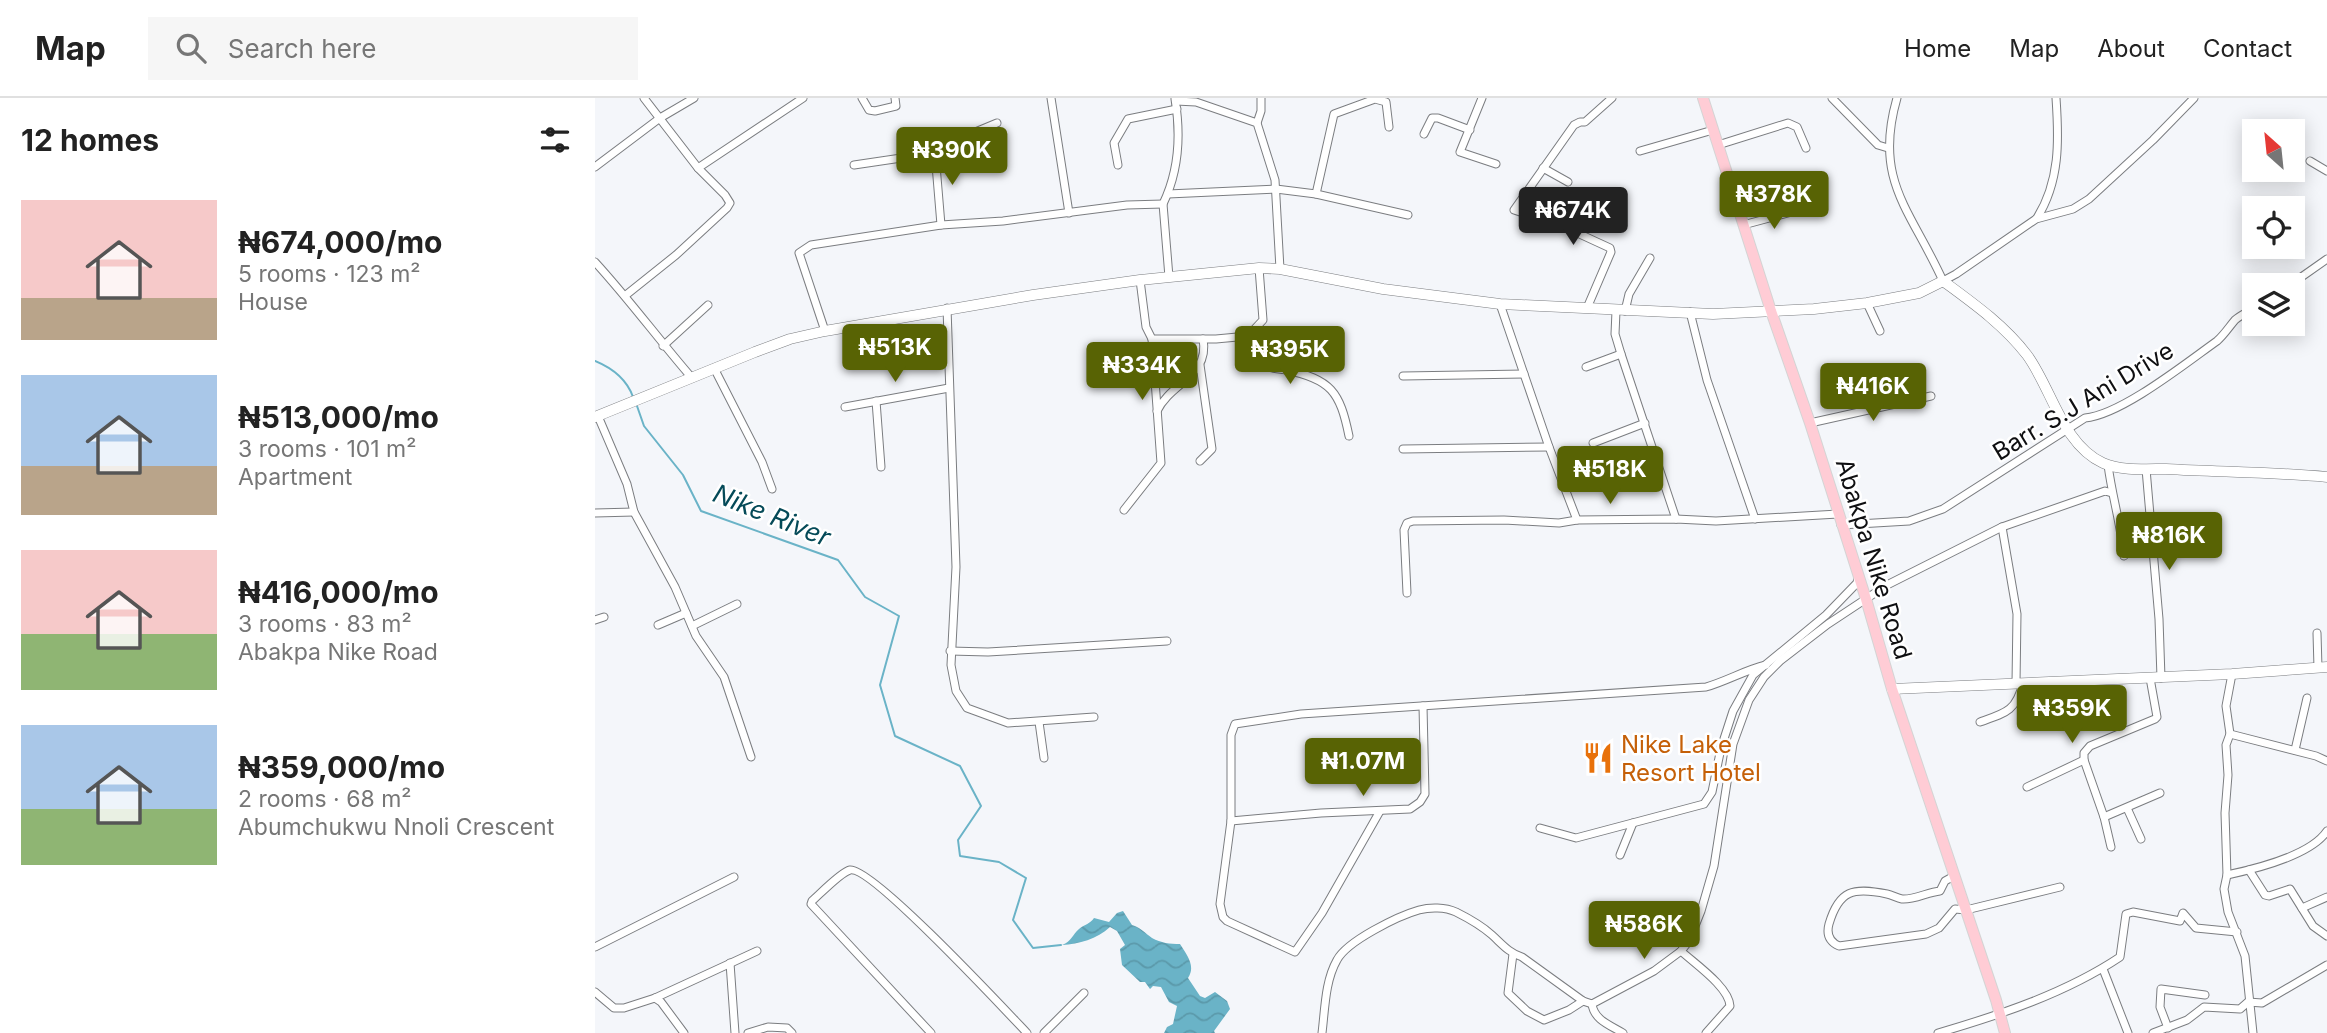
<!DOCTYPE html>
<html lang="en">
<head>
<meta charset="utf-8">
<style>
	:root { --surface:#fff; --page:#f6f6f6; --text:#222; --muted:#767676; --line:#e0e0e0; --accent:#586304 }
	body { margin:0; font-family:Inter,sans-serif; background:var(--page); color:var(--text); height:100vh; display:flex; flex-direction:column; font-size:26px; white-space:nowrap }
	* { box-sizing:border-box; margin:0 }
	p { font-size:23px; color:var(--muted) }
	.icon { flex:none; width:38px; height:38px; fill:none; stroke:currentColor; stroke-width:2; stroke-linecap:round; stroke-linejoin:round }
	.map { position:relative; flex:1; overflow:hidden }
	.sheet { display:flex; flex-direction:column; background:var(--surface); width:595px }
	.sheet>* { flex:none }
	.needle { width:46px; rotate:333deg }
	.fabs { position:absolute; left:1647px; top:21px; display:grid; gap:14px }
	.fabs a { display:grid; place-items:center; width:63px; height:63px; border-radius:0px; background:var(--surface); box-shadow:0 4px 18px #0003; font-size:35px }
	.price { position:absolute; translate:-50% -60px; padding:0 16px; border-radius:7px; background:var(--accent); color:#fff; font-size:23px; line-height:46px; filter:drop-shadow(0 2px 4px #0008) }
	.price::after { content:''; position:absolute; left:50%; top:42px; width:21px; height:16px; margin-left:-10px; background:inherit; clip-path:polygon(0 0,100% 0,50% 100%) }
	.price.current { background:#222; color:#fff }
	ul { padding:0; list-style:none }
	li { display:flex; align-items:center; gap:21px; height:175px; padding:0 21px }
	li span { display:grid; place-items:center; flex:none; width:196px; height:140px; border-radius:0px; color:#555 }
	li>.icon { margin-inline-start:auto }
	span .icon { width:84px; height:84px; fill:#fffc; stroke-width:1 }
	li b { font-size:30px }
	h2 { display:flex; justify-content:space-between; align-items:center; height:84px; padding:0 21px; font-size:30px }
	header { display:flex; align-items:center; gap:42px; box-sizing:border-box; height:98px; padding:0 35px; background:var(--surface); border-bottom:2px solid var(--line) }
	header strong { font-size:33px }
	nav { display:flex; gap:38px; margin-inline-start:auto; font-size:24px }
	.search { width:490px; height:63px; background:var(--page); display:flex; align-items:center; gap:18px; box-sizing:border-box; padding:0 24px; border-radius:0px; color:var(--muted); font-size:26px }
	main { display:flex; flex:1; min-height:0 }
	.map>svg:first-child { display:block }
	.water { fill:url(#water-waves) }
	.lines { fill:none; stroke-linecap:round; stroke-linejoin:round }
	.stream { stroke:#6ab3c7; stroke-width:2 }
	.street-casing { stroke:#7b7d80; stroke-width:9 }
	.secondary-casing { stroke:#7b7d80; stroke-width:11 }
	.primary-casing { stroke:#d4d4d4; stroke-width:12 }
	.street { stroke:#fff; stroke-width:7 }
	.secondary { stroke:#fff; stroke-width:10 }
	.primary { stroke:#ffccd5; stroke-width:10 }
	.labels { text-anchor:middle; dominant-baseline:central; stroke-width:5; stroke-linejoin:round; paint-order:stroke }
	.street-label { font-size:24px; fill:#0f0f11; stroke:#fff }
	.food-label { font-size:24px; fill:#c56008; stroke:#fff; text-anchor:start }
	.water-label { font-size:26px; font-style:italic; fill:#054a58; stroke:#fff }
</style>
</head>
<body>
<header>
<strong>Map</strong>
<div class="search"><svg class="icon" aria-label="search" viewBox="0 0 24 24"><circle cx="10" cy="10" r="6"/><path d="M15 15l6 6"/></svg>Search here</div>
<nav><a>Home</a><a>Map</a><a>About</a><a>Contact</a></nav>
</header>
<main>
<section class="sheet">
<h2>12 homes<svg class="icon" aria-label="filters" viewBox="0 0 24 24"><path d="M4 7h16M4 17h16"/><circle cx="9" cy="7" r="2"/><circle cx="15" cy="17" r="2"/></svg></h2>
<ul>
<li><span style="background:linear-gradient(#f6c9c9 70%,#b9a48a 0)"><svg class="icon" aria-label="home" viewBox="0 0 24 24"><path d="M3 11l9-7 9 7M6 9v11h12V9"/></svg></span><div><b>₦674,000/mo</b><p>5 rooms · 123 m²</p><p>House</p></div></li>
<li><span style="background:linear-gradient(#a9c7e8 65%,#b9a48a 0)"><svg class="icon" aria-label="home" viewBox="0 0 24 24"><path d="M3 11l9-7 9 7M6 9v11h12V9"/></svg></span><div><b>₦513,000/mo</b><p>3 rooms · 101 m²</p><p>Apartment</p></div></li>
<li><span style="background:linear-gradient(#f6c9c9 60%,#8fb573 0)"><svg class="icon" aria-label="home" viewBox="0 0 24 24"><path d="M3 11l9-7 9 7M6 9v11h12V9"/></svg></span><div><b>₦416,000/mo</b><p>3 rooms · 83 m²</p><p>Abakpa Nike Road</p></div></li>
<li><span style="background:linear-gradient(#a9c7e8 60%,#8fb573 0)"><svg class="icon" aria-label="home" viewBox="0 0 24 24"><path d="M3 11l9-7 9 7M6 9v11h12V9"/></svg></span><div><b>₦359,000/mo</b><p>2 rooms · 68 m²</p><p>Abumchukwu Nnoli Crescent</p></div></li>
</ul>
</section>
<div class="map">
<svg width="1732" height="935" viewBox="0 0 1732 935">
	<defs>
		<pattern id="water-waves" width="16" height="10" patternUnits="userSpaceOnUse" patternTransform="scale(1.75)"><rect width="16" height="10" fill="#6ab3c7"/><path d="M0 5q4-4 8 0t8 0" fill="none" stroke="#5b99aa"/></pattern>
	</defs>
	<rect width="100%" height="100%" fill="#f4f6fa"/>
	<path class="water" d="M528,813l9,14c8,2 13,8 20,13 9,5 18,6 28,6 7,11 16,22 8,34l12,18 5,2 10,-6 12,9 3,8 -16,22 1,2h-51l3,-6 6,-3 4,-18 -8,-4 -8,-15 -8,-1 -3,3 -5,-7h-5l-18,-17 -2,-16 5,-4 -8,-14 -7,-4c-13,12 -31,17 -48,18 10,-4 10,-10 17,-16 6,-5 11,-5 15,-11l15,4 8,-9z"/>
	<g class="lines">
		<g class="stream">
			<path d="M0,263c17,7 32,19 38,36"/>
			<polyline points="42,308 49,328 88,377 106,413 243,462 270,499 304,518 285,587 300,638 365,668 386,708 363,742 365,758 404,764 431,780 418,822 438,850 466,847"/>
		</g>
		<defs>
			<g id="street">
				<polyline points="267,0 274,12 280,13 301,8 300,0"/>
				<polyline points="456,0 474,115"/>
				<polyline points="887,0 865,54 901,66"/>
				<polyline points="1237,0 1283,47 1293,50"/>
				<path d="M1302,0c-24,83 14,112 46,183l13,-7 80,-55 37,-10 16,-10 64,-59 41,-42"/>
				<polyline points="581,3 601,4 662,25 680,82 685,171"/>
				<polyline points="662,25 666,13 666,0"/>
				<polyline points="829,36 837,20 843,20 875,32"/>
				<polyline points="1123,47 1193,25 1202,29 1211,50"/>
				<polyline points="1045,53 1118,32"/>
				<polyline points="340,55 346,127"/>
				<polyline points="1715,63 1732,73"/>
				<polyline points="259,67 340,55 354,45 402,25"/>
				<polyline points="523,67 519,45 533,21 582,11"/>
				<polyline points="0,69 65,20 99,0"/>
				<polyline points="103,70 208,0"/>
				<polyline points="948,70 973,84"/>
				<polyline points="573,96 681,91 721,96 813,117"/>
				<polyline points="721,96 739,16 780,1 791,4 794,29"/>
				<path d="M1442,120c23,-37 22,-77 19,-120"/>
				<polyline points="1148,127 1204,112"/>
				<path d="M0,164c34,37 64,78 97,116"/>
				<path d="M574,179l-6,-73c16,-33 18,-69 12,-105"/>
				<polyline points="545,182 551,229 557,241 621,241 653,238 668,222 664,170"/>
				<polyline points="1695,187 1732,161"/>
				<polyline points="31,197 81,157 132,110 135,105 130,97 103,70 49,0"/>
				<polyline points="1272,205 1285,233"/>
				<polyline points="905,206 954,349 982,422"/>
				<polyline points="352,210 361,469 356,567 361,593 372,610 413,625 499,619"/>
				<polyline points="992,210 1016,154 1015,150 965,127 919,112 979,27 985,24 990,24 1017,0"/>
				<polyline points="1021,213 1020,236 1026,256 1081,421"/>
				<polyline points="1030,213 1034,196 1055,160"/>
				<polyline points="1095,214 1112,282 1160,421"/>
				<polyline points="230,233 204,155 216,147 346,127 408,123 532,107 568,106"/>
				<path d="M653,238c3,8 6,19 12,25 6,7 17,8 26,9 45,9 54,22 63,66"/>
				<polyline points="68,248 113,207"/>
				<polyline points="991,269 1026,256"/>
				<polyline points="119,270 167,364 177,391"/>
				<polyline points="808,278 929,276"/>
				<polyline points="281,303 286,369"/>
				<polyline points="250,309 354,290"/>
				<path d="M562,313c14,-29 53,-35 46,-72"/>
				<polyline points="3,318 32,386 39,414 80,489 101,538 129,579 156,659"/>
				<polyline points="1215,325 1336,298"/>
				<polyline points="998,345 1050,325"/>
				<polyline points="808,351 954,349"/>
				<polyline points="605,363 617,351 605,267"/>
				<path d="M1513,367c4,31 13,60 16,91"/>
				<polyline points="1551,371 1564,521 1566,580"/>
				<polyline points="529,412 566,365 557,241"/>
				<polyline points="0,415 39,414"/>
				<path d="M1246,427l68,-4 34,-12 142,-91c36,-3 101,-55 132,-77 7,-6 12,-14 18,-21 6,-5 13,-8 19,-12"/>
				<polyline points="1407,429 1422,516 1421,585"/>
				<polyline points="812,495 809,432 812,425 818,423 909,422 964,425 982,422 1081,421 1121,423 1243,416"/>
				<polyline points="0,522 9,519"/>
				<polyline points="63,527 91,515"/>
				<polyline points="97,528 142,506"/>
				<polyline points="1722,535 1723,570"/>
				<polyline points="355,553 393,554 572,543"/>
				<polyline points="1637,576 1631,608 1635,636 1631,647 1633,677 1630,715 1632,777 1629,791 1633,814 1650,858 1658,935"/>
				<polyline points="444,624 449,660"/>
				<path d="M1385,624c26,-9 36,-11 43,-39"/>
				<polyline points="1635,636 1721,658 1732,663"/>
				<polyline points="1700,652 1712,600"/>
				<polyline points="1432,689 1489,662"/>
				<polyline points="1532,710 1546,741"/>
				<path d="M785,713l-58,102 -27,39 -68,-31 -4,-4 -3,-13 11,-83v-86l4,-11 66,-10 405,-27c21,-6 39,-17 60,-22"/>
				<polyline points="1509,719 1565,695"/>
				<polyline points="636,723 726,715 815,711 825,704 830,696 828,608"/>
				<polyline points="945,730 981,740 1109,706 1117,694 1126,650 1138,613 1158,577 1231,517 1262,485 1263,480"/>
				<polyline points="1516,749 1509,719 1489,662 1489,655 1495,648 1560,621 1562,619 1555,580"/>
				<polyline points="1025,757 1038,725"/>
				<polyline points="1654,772 1670,797 1674,798 1695,791 1718,828 1732,838"/>
				<path d="M1632,777c28,-6 84,-20 100,-44"/>
				<path d="M1359,778l-9,5 -5,10c-12,1 -26,9 -38,8 -5,-1 -10,-4 -15,-5 -34,-7 -48,-4 -58,30 -3,11 1,18 10,22l87,-12 13,-6 16,-19 11,1 94,-23"/>
				<polyline points="1707,810 1732,799"/>
				<path d="M1006,836c40,-18 49,-5 88,7"/>
				<polyline points="0,849 139,779"/>
				<path d="M1086,853c14,13 48,36 49,55l-24,27"/>
				<polyline points="918,856 913,895 932,913 949,922 974,912 988,903"/>
				<polyline points="135,865 140,935"/>
				<polyline points="1508,871 1533,935"/>
				<polyline points="0,894 19,910 29,910 60,900 162,853"/>
				<polyline points="60,900 66,904 89,935"/>
				<path d="M997,906c2,16 18,21 31,29"/>
				<polyline points="1573,930 1565,909 1566,891 1610,897"/>
				<polyline points="153,935 173,929 192,930 197,935"/>
				<path d="M336,935l-120,-129 1,-3c8,-7 29,-29 38,-31 21,-4 156,141 177,163"/>
				<polyline points="449,935 489,895"/>
				<path d="M727,935c3,-24 3,-52 15,-73 10,-19 61,-44 82,-50 11,-3 26,-3 37,2 12,6 26,14 36,23 10,9 17,18 30,22l61,44 9,3 62,-33 27,-20 8,-10 12,-30 13,-45 19,-122 16,-44 15,-23 16,-16 48,-37 59,-39 115,-58 103,-36 7,2"/>
				<path d="M1343,935c62,-18 128,-40 182,-76l6,-43 7,-2 47,9 3,-8 13,15 41,4"/>
				<polyline points="1558,935 1592,922 1609,909 1645,911 1653,904 1667,905 1732,867"/>
			</g>
			<g id="secondary">
				<path d="M0,319l160,-65 35,-13 35,-8 208,-36 107,-15 119,-12 21,1 103,20 117,15 213,10 101,-5 53,-6 52,-10 24,-12c30,22 61,44 84,74 25,34 35,89 76,108 17,8 44,6 63,6 54,3 108,3 161,8"/>
				<polyline points="1297,591 1637,576 1732,569"/>
			</g>
			<polyline id="primary" points="1108,0 1176,213 1215,325 1271,501 1297,591 1401,902 1410,935"/>
		</defs>
		<use href="#street" class="street-casing"/>
		<use href="#secondary" class="secondary-casing"/>
		<use href="#primary" class="primary-casing"/>
		<use href="#street" class="street"/>
		<use href="#secondary" class="secondary"/>
		<use href="#primary" class="primary"/>
	</g>
	<defs>
		<symbol id="restaurant-bare" viewBox="-9 -9 18 18"><path d="M-5-6h1v4h1v-4h1v4h1v-4h1v5L-1.5 .5V6h-2V.5L-5-1ZM5-6V6H3V1.5H1.5Q1.5-4 5-6Z" fill="#e8710a" stroke="#fff" stroke-width="2.5" paint-order="stroke"/></symbol>
	</defs>
	<g fill-rule="evenodd">
		<use href="#restaurant-bare" x="981" y="638" width="44" height="44"/>
	</g>
	<g class="labels">
		<g class="street-label">
			<text transform="translate(1488 303) rotate(-31)">Barr. S.J Ani Drive</text>
			<text transform="translate(1279 461) rotate(73)">Abakpa Nike Road</text>
		</g>
		<g class="food-label">
			<text x="1026" y="646">Nike Lake<tspan x="1026" dy="28">Resort Hotel</tspan></text>
		</g>
		<g class="water-label">
			<text transform="translate(177 417) rotate(22)">Nike River</text>
		</g>
	</g>
</svg>
<div class="fabs">
<a><svg class="needle" viewBox="-14 -14 28 28"><path d="M0-13l5 13h-10z" fill="#e53935"/><path d="M0 13l5-13h-10z" fill="#767676"/></svg></a>
<a><svg class="icon" aria-label="locate" viewBox="0 0 24 24"><circle cx="12" cy="12" r="6"/><path d="M12 2v4M12 18v4M2 12h4M18 12h4"/></svg></a>
<a><svg class="icon" aria-label="layers" viewBox="0 0 24 24"><path d="M12 4l9 5-9 5-9-5zM3 14l9 5 9-5"/></svg></a>
</div>
<b class="price" style="left:357px;top:89px">₦390K</b>
<b class="price" style="left:1179px;top:133px">₦378K</b>
<b class="price current" style="left:978px;top:149px">₦674K</b>
<b class="price" style="left:300px;top:286px">₦513K</b>
<b class="price" style="left:695px;top:288px">₦395K</b>
<b class="price" style="left:547px;top:304px">₦334K</b>
<b class="price" style="left:1278px;top:325px">₦416K</b>
<b class="price" style="left:1015px;top:408px">₦518K</b>
<b class="price" style="left:1574px;top:474px">₦816K</b>
<b class="price" style="left:1477px;top:647px">₦359K</b>
<b class="price" style="left:768px;top:700px">₦1.07M</b>
<b class="price" style="left:1049px;top:863px">₦586K</b>
</div>
</main>
</body>
</html>
